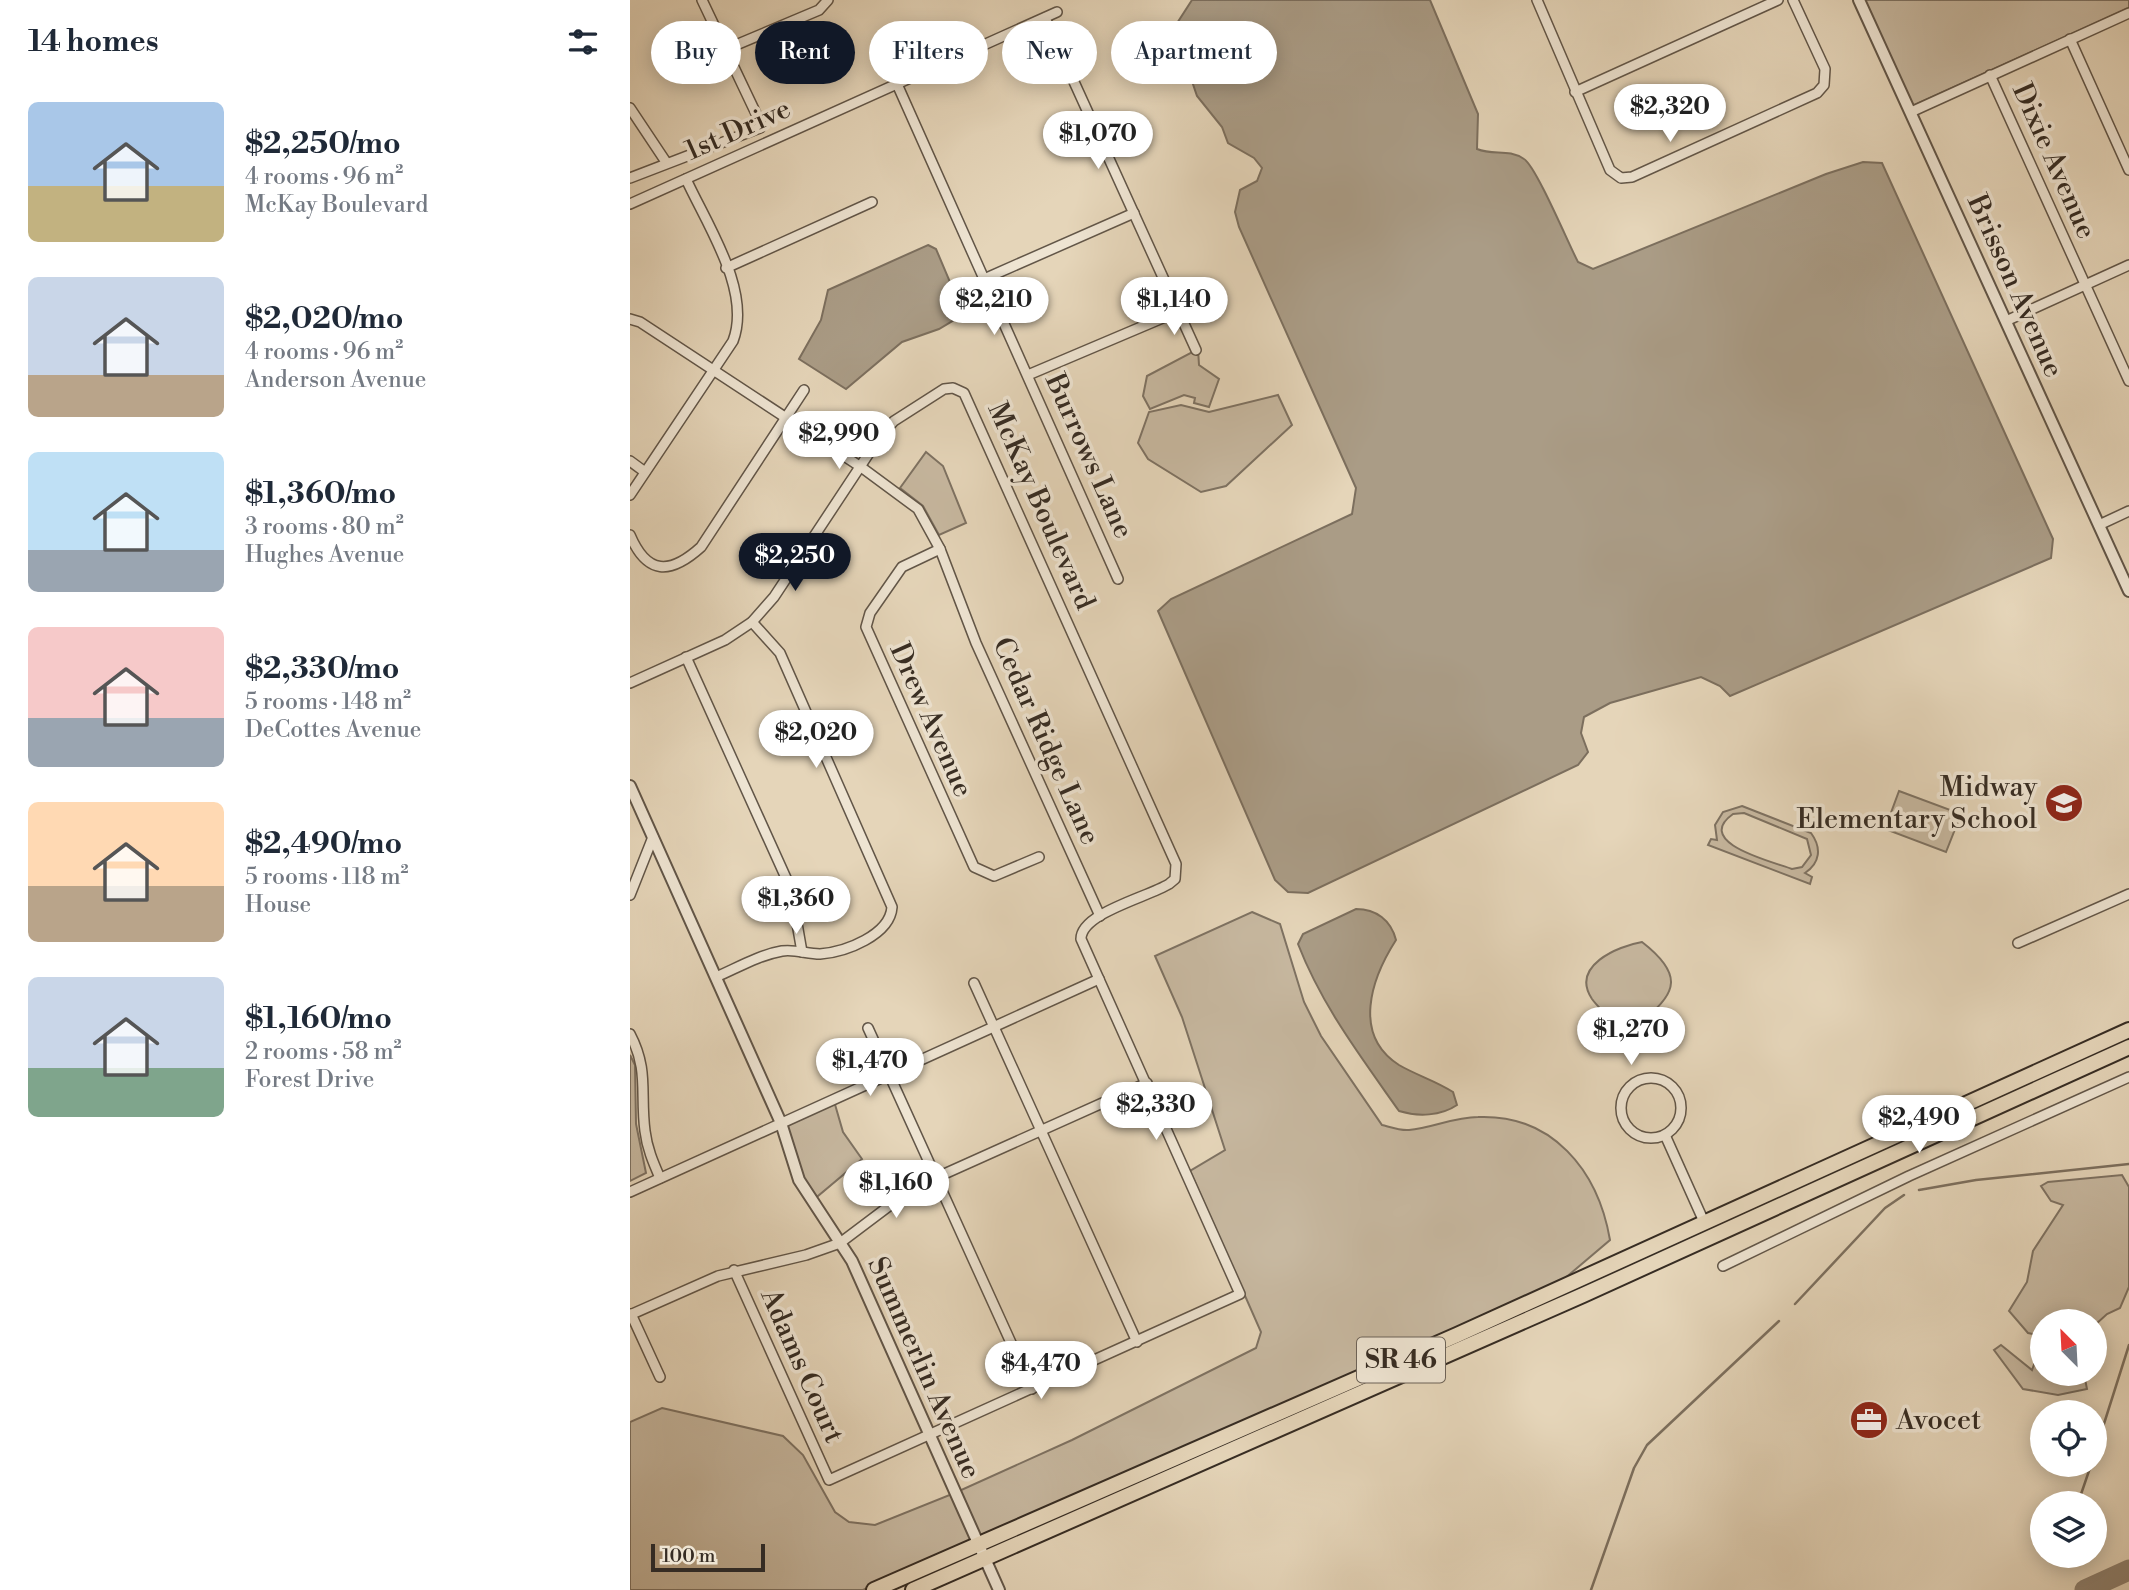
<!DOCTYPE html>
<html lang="en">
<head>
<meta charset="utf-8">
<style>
	:root { --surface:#fff; --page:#f2f2f3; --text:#1f2937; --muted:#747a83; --accent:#111827 }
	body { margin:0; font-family:"Libre Bodoni",serif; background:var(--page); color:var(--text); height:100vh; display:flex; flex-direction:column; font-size:26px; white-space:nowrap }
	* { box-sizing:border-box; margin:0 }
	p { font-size:23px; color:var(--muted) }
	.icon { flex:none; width:38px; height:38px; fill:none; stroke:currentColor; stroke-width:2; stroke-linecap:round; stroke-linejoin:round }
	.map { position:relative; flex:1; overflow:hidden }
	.sheet { display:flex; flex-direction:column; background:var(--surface); width:630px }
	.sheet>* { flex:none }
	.top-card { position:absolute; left:21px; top:21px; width:665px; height:63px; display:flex; gap:14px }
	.needle { width:46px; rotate:336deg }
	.tools { position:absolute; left:1400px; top:1309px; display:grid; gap:14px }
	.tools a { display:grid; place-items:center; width:77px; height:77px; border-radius:50%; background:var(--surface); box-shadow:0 4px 18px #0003; font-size:35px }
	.scale { position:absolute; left:21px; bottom:18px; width:114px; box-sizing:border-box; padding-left:7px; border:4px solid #362c23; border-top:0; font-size:19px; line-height:24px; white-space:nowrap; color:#362c23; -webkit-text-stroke:5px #eee4d2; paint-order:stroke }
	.price { position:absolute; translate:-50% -60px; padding:0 16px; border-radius:24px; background:#fff; color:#222; font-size:23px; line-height:46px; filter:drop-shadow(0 2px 4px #0008) }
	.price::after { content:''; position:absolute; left:50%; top:42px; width:21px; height:16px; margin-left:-10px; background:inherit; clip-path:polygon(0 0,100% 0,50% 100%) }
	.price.current { background:var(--accent); color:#fff }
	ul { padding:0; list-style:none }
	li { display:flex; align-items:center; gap:21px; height:175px; padding:0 28px }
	li span { display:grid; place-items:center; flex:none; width:196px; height:140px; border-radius:10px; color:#555 }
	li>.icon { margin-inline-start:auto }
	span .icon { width:84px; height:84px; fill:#fffc; stroke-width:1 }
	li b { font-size:30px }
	h2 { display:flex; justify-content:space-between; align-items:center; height:84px; padding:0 28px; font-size:30px }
	.tag { padding:0 24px; border-radius:32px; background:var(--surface); box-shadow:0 4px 18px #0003; font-size:24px; line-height:63px }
	.tag.current { background:var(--accent); color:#fff }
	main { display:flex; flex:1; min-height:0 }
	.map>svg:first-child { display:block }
	.green { fill:#c7b8a0; stroke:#7e7262; stroke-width:2; fill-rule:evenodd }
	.water { fill:#aa9c86; stroke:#7c6f5e; stroke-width:2 }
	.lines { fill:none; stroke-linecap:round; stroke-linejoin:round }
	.stream { stroke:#7c6f5e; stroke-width:2.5 }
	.taxiway { stroke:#8e806e; stroke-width:21 }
	.minor-casing { stroke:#625648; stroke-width:12 }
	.tertiary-casing { stroke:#625648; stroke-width:14 }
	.primary-casing { stroke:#362c23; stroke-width:18 }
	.minor { stroke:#eee4d2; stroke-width:9 }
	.tertiary { stroke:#eee4d2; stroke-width:10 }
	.primary { stroke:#e5d5b9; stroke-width:14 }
	.labels { text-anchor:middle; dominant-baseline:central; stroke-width:7; stroke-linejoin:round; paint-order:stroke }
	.shield { fill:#eee4d2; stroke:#6d6358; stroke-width:2 }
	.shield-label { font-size:26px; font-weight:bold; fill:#362c23 }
	.street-label { font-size:28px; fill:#362c23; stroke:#eee4d2 }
	.poi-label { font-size:28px; fill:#362c23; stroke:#eee4d2; text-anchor:end }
</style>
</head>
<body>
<main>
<section class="sheet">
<h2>14 homes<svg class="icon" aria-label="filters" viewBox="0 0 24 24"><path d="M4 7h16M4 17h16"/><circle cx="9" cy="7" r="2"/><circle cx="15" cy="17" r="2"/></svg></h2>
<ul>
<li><span style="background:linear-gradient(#a9c7e8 60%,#c2b280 0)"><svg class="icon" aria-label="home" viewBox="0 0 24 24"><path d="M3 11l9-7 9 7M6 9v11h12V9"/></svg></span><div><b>$2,250/mo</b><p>4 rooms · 96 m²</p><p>McKay Boulevard</p></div></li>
<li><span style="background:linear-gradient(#c9d6e8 70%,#b9a48a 0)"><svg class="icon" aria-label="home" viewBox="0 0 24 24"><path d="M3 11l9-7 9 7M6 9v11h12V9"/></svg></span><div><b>$2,020/mo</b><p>4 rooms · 96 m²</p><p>Anderson Avenue</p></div></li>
<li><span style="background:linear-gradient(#bfe0f5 70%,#9aa5b1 0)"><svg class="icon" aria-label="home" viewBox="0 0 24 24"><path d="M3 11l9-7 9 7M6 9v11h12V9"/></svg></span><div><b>$1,360/mo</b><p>3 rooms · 80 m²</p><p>Hughes Avenue</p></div></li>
<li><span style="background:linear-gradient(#f6c9c9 65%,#9aa5b1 0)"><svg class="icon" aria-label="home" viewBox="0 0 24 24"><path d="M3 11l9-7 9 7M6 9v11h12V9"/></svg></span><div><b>$2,330/mo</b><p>5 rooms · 148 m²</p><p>DeCottes Avenue</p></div></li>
<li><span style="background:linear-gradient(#ffd9b3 60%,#b9a48a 0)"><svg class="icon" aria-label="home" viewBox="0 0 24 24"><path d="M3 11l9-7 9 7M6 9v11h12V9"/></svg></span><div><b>$2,490/mo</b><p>5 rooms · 118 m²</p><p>House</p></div></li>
<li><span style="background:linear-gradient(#c9d6e8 65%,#7fa58c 0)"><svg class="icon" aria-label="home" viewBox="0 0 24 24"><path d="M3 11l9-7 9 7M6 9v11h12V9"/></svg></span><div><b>$1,160/mo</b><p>2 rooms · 58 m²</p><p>Forest Drive</p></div></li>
</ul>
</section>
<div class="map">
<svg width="1499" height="1590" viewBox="0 0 1499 1590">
	<rect width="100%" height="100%" fill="#e5d5b9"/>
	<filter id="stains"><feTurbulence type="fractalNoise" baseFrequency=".00286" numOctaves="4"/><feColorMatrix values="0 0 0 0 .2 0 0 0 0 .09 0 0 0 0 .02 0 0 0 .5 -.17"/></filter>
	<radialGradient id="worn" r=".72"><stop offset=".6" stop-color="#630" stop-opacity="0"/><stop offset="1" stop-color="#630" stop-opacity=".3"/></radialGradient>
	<g class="green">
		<polygon points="1234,0 1499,0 1499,8 1282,106"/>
		<polygon points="568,349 569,365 589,379 579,407 564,403 565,398 554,395 520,409 513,396 517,376"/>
		<polygon points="648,395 662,425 596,486 571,492 518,459 508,443 519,412 551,405 579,412"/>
		<polygon points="296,452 313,466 336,523 309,535 293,506 270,488"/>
		<polygon points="1269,791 1331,814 1316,852 1255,829"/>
		<path d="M1112,806l69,27c11,15 9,30 -6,40l7,4 -2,7 -102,-39 3,-6 6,1 -2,-15 8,-13zM1114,813l63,26 4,16 -9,12 -10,2c-18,-7 -100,-26 -59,-55z"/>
		<path d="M622,912l28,12 24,78 17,34 61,89c8,2 19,6 27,5 23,-2 45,-13 69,-13 74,-3 120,53 132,123l-53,45 -576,254 -22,-48 113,-51 184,-92 5,-16 -71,-161 35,-21 -43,-133 -27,-61z"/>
		<path d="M1012,942c40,31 38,51 -2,80l-29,-2c-6,-7 -14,-14 -19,-21 -22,-33 26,-53 50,-57z"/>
		<polygon points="0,1055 5,1065 6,1124 16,1173 0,1181"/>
		<polygon points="204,1101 213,1132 232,1159 182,1201 153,1123"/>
		<polygon points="1492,1175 1499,1187 1499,1287 1490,1308 1477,1314 1465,1325 1465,1321 1412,1321 1412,1336 1398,1333 1379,1311 1397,1282 1403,1251 1433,1205 1421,1201 1411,1186 1418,1182"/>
		<polygon points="1371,1345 1402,1370 1409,1351 1412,1352 1412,1374 1454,1374 1457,1389 1428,1395 1393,1389 1364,1350"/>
		<polygon points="32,1408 153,1436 173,1455 205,1512 219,1522 245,1525 322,1494 344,1542 233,1590 0,1590 0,1422"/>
	</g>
	<g class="water">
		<path d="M562,0h238l48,114 -1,35c17,7 31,-1 47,10 12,7 45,86 54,103l15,7 233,-95 37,-12 19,1 171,376 -2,19 -321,138 -10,-10 -19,-9 -91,26 -26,14 -3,16 7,19 -10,13 -270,128 -20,-1 -13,-12 -117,-269 13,-12 181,-85 4,-26 -117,-261 -4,-15 5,-22 17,-9 5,-13 -8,-10 -26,-15 -6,-16 -25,-31 -23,-68z"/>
		<polygon points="298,245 306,249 331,308 329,317 309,329 272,342 216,389 169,359 191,320 198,290"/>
		<path d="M726,909c20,0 35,11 40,31 -25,39 -44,95 3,125 17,10 37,16 54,27l4,13c-16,11 -39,12 -58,6 -38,-54 -77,-105 -101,-167l5,-10z"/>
	</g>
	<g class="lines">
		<g class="stream">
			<polyline points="1289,1190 1346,1180 1499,1164"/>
			<polyline points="1165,1304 1255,1208 1274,1195"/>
			<polyline points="1465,1452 1499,1345"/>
			<polyline points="1448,1503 1461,1465"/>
			<polyline points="961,1590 1004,1468 1017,1445 1149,1321"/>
		</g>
		<polyline class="taxiway" points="1455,1590 1499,1570"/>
		<defs>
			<g id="minor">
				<polyline points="907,0 980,170 991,178 1002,177 1187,93 1194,85 1195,69 1163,0"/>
				<polyline points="415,18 566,350"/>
				<polyline points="1440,39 1499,170"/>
				<polyline points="94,50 189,10 198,0"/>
				<polyline points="1360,75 1499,381"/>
				<polyline points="267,84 488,579"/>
				<polyline points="945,92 1148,0"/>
				<polyline points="0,108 36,162"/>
				<polyline points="1281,112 1499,13"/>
				<polyline points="0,178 130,128 130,122 72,0"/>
				<polyline points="0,204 427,12"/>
				<polyline points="96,268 242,202"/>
				<polyline points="354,279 504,213"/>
				<polyline points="0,319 10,322 231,467 288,509 310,549 346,643 470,916"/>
				<polyline points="1376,321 1499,265"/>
				<polyline points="398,375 549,311"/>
				<polyline points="0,461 15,472"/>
				<path d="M0,495l103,-154c19,-50 -26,-116 -47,-162"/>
				<polyline points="1469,525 1499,511"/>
				<path d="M0,535c17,40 40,40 71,12l103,-157"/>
				<polyline points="310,549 272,567 240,613 236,627 344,867 364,876 409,857"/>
				<polyline points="56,657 161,889 172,952"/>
				<path d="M0,683l95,-43 27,-18 22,-25 107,-162 13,-14 50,-32 9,-1 11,5 212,471 -1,15 -6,5c-21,13 -88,29 -88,55l159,355 -411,186 -95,-210"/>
				<polyline points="0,895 23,837"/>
				<polyline points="1388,943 1499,894"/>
				<path d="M86,977c21,-9 43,-22 66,-26 13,-2 25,3 38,3 26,-2 70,-19 72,-47l-112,-254 -28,-31"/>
				<polyline points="344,983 507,1342"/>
				<polyline points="238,1028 402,1389"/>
				<path d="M0,1034c19,36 10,59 15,97 2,17 8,31 15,47"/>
				<circle cx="1021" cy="1108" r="30"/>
				<polyline points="1035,1135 1075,1224"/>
				<polyline points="0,1192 469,979"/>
				<polyline points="1093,1266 1279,1176 1499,1077"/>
				<polyline points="1,1314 30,1377"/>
				<polyline points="0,1315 88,1276 176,1255 210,1243 283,1188 517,1083"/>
			</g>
			<g id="tertiary">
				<polyline points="1229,0 1499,591"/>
				<polyline points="0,786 151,1123 169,1180 222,1261 369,1590"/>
			</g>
			<g id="primary">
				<polyline points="244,1590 827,1335 1499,1030"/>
				<polyline points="283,1590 953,1295 1499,1047"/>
			</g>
		</defs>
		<use href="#minor" class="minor-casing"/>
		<use href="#tertiary" class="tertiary-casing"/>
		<use href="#primary" class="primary-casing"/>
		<use href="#minor" class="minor"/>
		<use href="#tertiary" class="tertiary"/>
		<use href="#primary" class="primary"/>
	</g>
	<defs>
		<symbol id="school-disc" viewBox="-11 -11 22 22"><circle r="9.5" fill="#8f2418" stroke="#eee4d2"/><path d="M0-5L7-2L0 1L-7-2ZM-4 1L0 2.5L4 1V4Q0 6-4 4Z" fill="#fff"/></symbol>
		<symbol id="office-disc" viewBox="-11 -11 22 22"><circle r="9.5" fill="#8f2418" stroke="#eee4d2"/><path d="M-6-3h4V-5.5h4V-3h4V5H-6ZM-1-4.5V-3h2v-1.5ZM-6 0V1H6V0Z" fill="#fff"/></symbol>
	</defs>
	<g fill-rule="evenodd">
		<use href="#school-disc" x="1412" y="781" width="44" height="44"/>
		<use href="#office-disc" x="1217" y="1398" width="44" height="44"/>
	</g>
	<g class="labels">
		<rect class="shield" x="727" y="1337.5" width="88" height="45" rx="5"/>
		<g class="shield-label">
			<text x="771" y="1360">SR 46</text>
		</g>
		<g class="street-label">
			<text transform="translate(108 130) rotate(-24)">1st Drive</text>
			<text transform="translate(1424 161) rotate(66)">Dixie Avenue</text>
			<text transform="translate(1385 286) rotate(66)">Brisson Avenue</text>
			<text transform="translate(459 456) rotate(66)">Burrows Lane</text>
			<text transform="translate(411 506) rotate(66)">McKay Boulevard</text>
			<text transform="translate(301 720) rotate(66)">Drew Avenue</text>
			<text transform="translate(416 741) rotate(66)">Cedar Ridge Lane</text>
			<text transform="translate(172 1366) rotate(66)">Adams Court</text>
			<text transform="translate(294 1368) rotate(66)">Summerlin Avenue</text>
		</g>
		<g class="poi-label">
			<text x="1407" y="787">Midway<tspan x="1407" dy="32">Elementary School</tspan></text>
			<text x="1266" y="1420" text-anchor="start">Avocet</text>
		</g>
	</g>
	<rect width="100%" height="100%" filter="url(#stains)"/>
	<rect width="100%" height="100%" fill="url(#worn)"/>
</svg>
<div class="tools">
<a><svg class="needle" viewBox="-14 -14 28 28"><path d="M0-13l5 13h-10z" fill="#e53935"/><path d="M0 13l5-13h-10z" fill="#747a83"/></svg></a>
<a><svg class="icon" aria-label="locate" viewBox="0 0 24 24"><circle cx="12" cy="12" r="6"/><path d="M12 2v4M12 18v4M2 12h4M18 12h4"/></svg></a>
<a><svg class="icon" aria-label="layers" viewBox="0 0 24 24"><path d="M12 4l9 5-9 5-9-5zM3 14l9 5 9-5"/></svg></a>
</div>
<div class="scale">100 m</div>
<b class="price" style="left:1040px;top:144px">$2,320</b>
<b class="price" style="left:468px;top:171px">$1,070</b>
<b class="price" style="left:364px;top:337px">$2,210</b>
<b class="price" style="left:544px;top:337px">$1,140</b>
<b class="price" style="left:209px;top:471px">$2,990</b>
<b class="price current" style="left:165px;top:593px">$2,250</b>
<b class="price" style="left:186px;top:770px">$2,020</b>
<b class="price" style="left:166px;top:936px">$1,360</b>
<b class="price" style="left:1001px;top:1067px">$1,270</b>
<b class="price" style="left:240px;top:1098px">$1,470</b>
<b class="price" style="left:526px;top:1142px">$2,330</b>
<b class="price" style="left:1289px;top:1155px">$2,490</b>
<b class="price" style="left:266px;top:1220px">$1,160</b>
<b class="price" style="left:411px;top:1401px">$4,470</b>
<div class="top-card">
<a class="tag">Buy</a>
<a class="tag current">Rent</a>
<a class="tag">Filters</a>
<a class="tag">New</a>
<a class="tag">Apartment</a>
</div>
</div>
</main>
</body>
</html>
